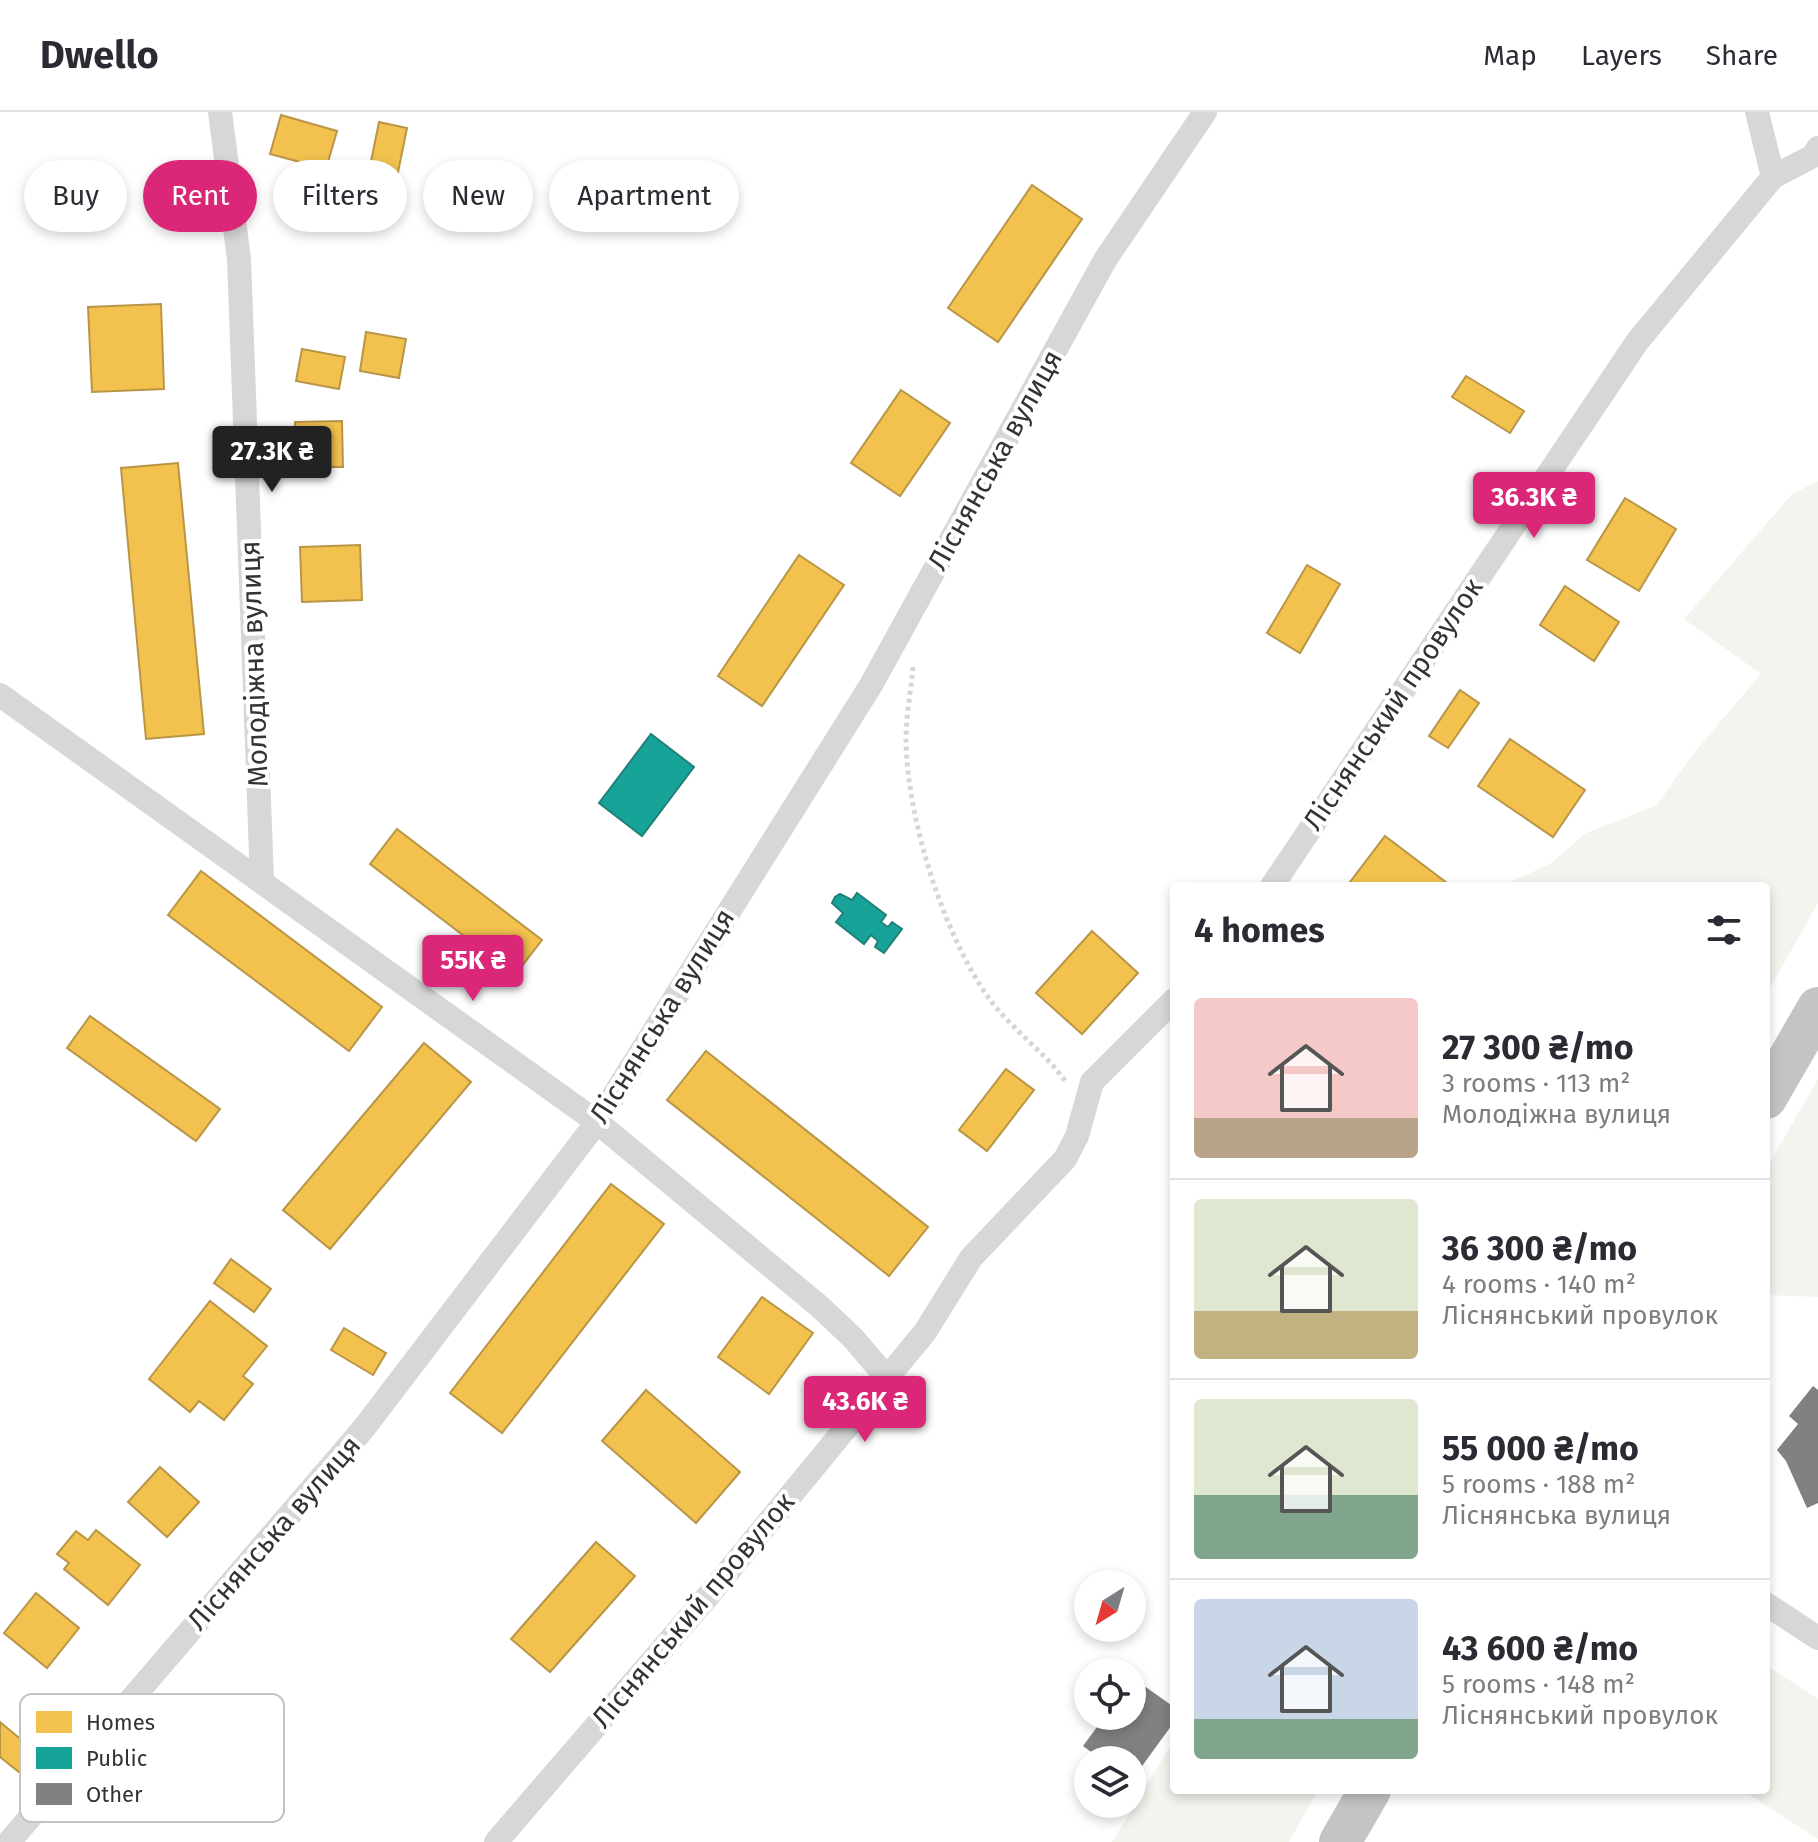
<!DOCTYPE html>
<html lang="en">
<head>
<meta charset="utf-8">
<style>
	:root { --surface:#fff; --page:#f7f7f7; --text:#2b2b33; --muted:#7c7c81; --line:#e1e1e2; --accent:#db2777 }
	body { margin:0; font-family:"Fira Sans",sans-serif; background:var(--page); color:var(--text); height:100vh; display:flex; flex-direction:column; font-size:30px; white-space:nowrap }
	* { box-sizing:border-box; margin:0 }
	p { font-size:26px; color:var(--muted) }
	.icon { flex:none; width:44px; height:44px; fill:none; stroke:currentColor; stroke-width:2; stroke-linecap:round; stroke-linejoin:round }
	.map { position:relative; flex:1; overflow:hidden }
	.panel { position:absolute; left:1170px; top:770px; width:600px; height:912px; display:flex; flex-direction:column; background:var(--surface); border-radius:8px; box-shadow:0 4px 12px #0003 }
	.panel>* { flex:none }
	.banner { position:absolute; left:24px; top:48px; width:760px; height:72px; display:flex; gap:16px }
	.needle { width:52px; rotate:217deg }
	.fabs { position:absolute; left:1074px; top:1458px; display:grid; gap:16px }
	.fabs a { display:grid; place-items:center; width:72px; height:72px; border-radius:50%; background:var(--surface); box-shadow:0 4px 12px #0003; font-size:40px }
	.price { position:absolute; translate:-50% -68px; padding:0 18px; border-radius:8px; background:var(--accent); color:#fff; font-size:26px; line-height:52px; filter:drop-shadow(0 2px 4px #0008) }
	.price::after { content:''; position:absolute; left:50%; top:48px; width:24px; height:18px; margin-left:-12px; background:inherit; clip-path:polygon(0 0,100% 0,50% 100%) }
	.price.active { background:#222; color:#fff }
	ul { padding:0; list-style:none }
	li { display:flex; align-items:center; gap:24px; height:200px; padding:0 24px }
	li+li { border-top:2px solid var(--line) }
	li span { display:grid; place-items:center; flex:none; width:224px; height:160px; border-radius:8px; color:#555 }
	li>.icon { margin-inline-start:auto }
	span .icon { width:96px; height:96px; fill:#fffc; stroke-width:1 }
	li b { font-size:34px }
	h2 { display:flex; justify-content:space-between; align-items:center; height:96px; padding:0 24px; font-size:34px }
	.pill { padding:0 28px; border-radius:36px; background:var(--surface); box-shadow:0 4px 12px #0003; font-size:28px; line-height:72px }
	.pill.active { background:var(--accent); color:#fff }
	header { display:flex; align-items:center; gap:48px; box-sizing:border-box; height:112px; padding:0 40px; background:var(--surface); border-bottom:2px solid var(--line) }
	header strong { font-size:38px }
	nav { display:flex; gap:44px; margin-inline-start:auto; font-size:28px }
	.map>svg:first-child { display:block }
	.green { fill:#f1f5ed }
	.homes { fill:#f2c14e; stroke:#b99646; stroke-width:2 }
	.public { fill:#17a398; stroke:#1f817a; stroke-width:2 }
	.building { fill:#818181 }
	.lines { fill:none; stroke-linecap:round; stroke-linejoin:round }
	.path { stroke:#d6d6d6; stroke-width:5; stroke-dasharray:4 4; stroke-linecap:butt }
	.street { stroke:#d7d7d7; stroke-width:24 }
	.highway { stroke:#c4c4c4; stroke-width:42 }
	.labels { text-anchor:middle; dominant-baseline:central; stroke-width:8; stroke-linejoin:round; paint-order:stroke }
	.street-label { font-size:28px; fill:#333; stroke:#fff }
	.key { fill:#fff; stroke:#c2c2c2; stroke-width:2 }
	.key-label { font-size:22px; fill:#333 }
</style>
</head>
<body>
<header>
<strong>Dwello</strong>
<nav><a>Map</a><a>Layers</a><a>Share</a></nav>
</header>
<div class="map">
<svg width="1818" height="1730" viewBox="0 0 1818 1730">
	<rect width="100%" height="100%" fill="#fff"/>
	<g class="green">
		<polygon points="1818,369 1818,791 1766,883 1766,774 1502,774 1550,752 1586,721 1657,693 1693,642 1761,562 1684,507 1792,382"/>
		<polygon points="1818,967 1818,1185 1766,1183 1766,1057"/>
		<polygon points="1766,1553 1818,1587 1818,1727 1742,1678 1766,1678"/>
		<polygon points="1174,1628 1174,1678 1318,1678 1289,1730 1112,1730"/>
	</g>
	<g class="homes">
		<polygon points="281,3 337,19 326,57 270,42"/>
		<polygon points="379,10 407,16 394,80 366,74"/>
		<polygon points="1032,73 1082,107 998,230 948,196"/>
		<polygon points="161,192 164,277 92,280 88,195"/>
		<polygon points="366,220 406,227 399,266 360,259"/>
		<polygon points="302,237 345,245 339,277 296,269"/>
		<polygon points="1466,264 1524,299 1510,321 1452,285"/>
		<polygon points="901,278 950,311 900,384 851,351"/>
		<polygon points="342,309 343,355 296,355 295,310"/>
		<polygon points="178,351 204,622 146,627 121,356"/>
		<polygon points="1625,386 1676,417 1639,479 1587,448"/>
		<polygon points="360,433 362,488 302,490 300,435"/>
		<polygon points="799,443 844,473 762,594 718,564"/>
		<polygon points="1307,453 1340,472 1300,541 1267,521"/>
		<polygon points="1565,474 1619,510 1594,549 1540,513"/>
		<polygon points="1460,578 1479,591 1448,636 1429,624"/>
		<polygon points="1510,627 1585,678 1553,725 1478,674"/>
		<polygon points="397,717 542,828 515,863 370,752"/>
		<polygon points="1385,724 1451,774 1347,774"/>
		<polygon points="201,759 382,895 349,939 168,803"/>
		<polygon points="1092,819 1138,861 1082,922 1036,881"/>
		<polygon points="90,904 220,997 196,1029 67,936"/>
		<polygon points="424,931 471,970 330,1137 283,1098"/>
		<polygon points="706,939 928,1115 889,1164 667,988"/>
		<polygon points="1006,957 1034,978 987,1039 959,1018"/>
		<polygon points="611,1072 664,1112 502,1321 450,1281"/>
		<polygon points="231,1147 271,1177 254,1200 214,1171"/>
		<polygon points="762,1185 813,1221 769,1282 718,1245"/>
		<polygon points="210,1189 267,1234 243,1264 253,1272 224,1308 199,1289 190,1300 149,1267"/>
		<polygon points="344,1216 386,1241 373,1263 331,1238"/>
		<polygon points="646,1278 740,1360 696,1411 602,1329"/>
		<polygon points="160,1355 199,1390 167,1425 128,1390"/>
		<polygon points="96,1418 140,1453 108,1493 64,1457 69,1451 57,1442 76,1419 88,1428"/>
		<polygon points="596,1430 635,1464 550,1560 511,1527"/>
		<polygon points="36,1481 79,1516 47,1556 4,1521"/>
		<polygon points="0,1610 41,1644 24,1664 0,1645"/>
	</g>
	<g class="public">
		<polygon points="651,622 694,655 642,724 599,691"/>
		<polygon points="857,781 886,803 881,810 888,815 892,810 902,817 884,841 875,835 878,829 871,823 864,832 836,810 843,801 832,791 835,785 840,782 852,788"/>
	</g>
	<g class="building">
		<polygon points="1813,1274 1818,1278 1818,1391 1807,1396 1786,1349 1777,1338 1798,1312 1789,1304"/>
		<polygon points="1133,1566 1174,1595 1174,1610 1132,1668 1132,1648 1102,1648 1083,1634 1105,1604 1132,1604"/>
	</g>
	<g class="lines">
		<path class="path" d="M913,555c-2,24 -7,49 -7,73 1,78 37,193 82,257 22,31 56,54 78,85"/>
		<g class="street">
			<polyline points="220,0 239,147 262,769"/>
			<polyline points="1757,0 1773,65"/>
			<polyline points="0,583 597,1010 819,1194 853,1226 887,1266"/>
			<polyline points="1272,774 1637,230 1773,65 1813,44 1818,36"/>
			<polyline points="1766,1492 1818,1526"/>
			<polyline points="9,1730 364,1316 597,1010 871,573 1105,148 1205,0"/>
			<polyline points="496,1730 708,1484 887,1266 925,1220 971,1146 1065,1047 1077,1024 1092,970 1174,888"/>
		</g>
		<g class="highway">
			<polyline points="1766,986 1818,896"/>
			<polyline points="1340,1730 1370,1678"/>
		</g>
	</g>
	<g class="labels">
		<g class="street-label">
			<text transform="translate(995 348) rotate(-61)">Ліснянська вулиця</text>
			<text transform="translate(254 552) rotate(-92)">Молодіжна вулиця</text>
			<text transform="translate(1393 592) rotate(-56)">Ліснянський провулок</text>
			<text transform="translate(662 904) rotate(-58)">Ліснянська вулиця</text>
			<text transform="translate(274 1421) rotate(-49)">Ліснянська вулиця</text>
			<text transform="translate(693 1498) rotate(-50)">Ліснянський провулок</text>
		</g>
	</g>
	<rect x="20" y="1582" width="264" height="128" rx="12" class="key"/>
	<rect x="36" y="1599" width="36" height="22" fill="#f2c14e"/>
	<rect x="36" y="1635" width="36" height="22" fill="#17a398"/>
	<rect x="36" y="1671" width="36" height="22" fill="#818181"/>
	<g class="key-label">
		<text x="86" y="1618">Homes</text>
		<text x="86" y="1654">Public</text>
		<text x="86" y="1690">Other</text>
	</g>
</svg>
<div class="fabs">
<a><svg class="needle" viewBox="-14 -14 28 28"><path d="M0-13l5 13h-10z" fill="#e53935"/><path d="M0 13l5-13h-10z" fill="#7c7c81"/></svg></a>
<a><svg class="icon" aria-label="locate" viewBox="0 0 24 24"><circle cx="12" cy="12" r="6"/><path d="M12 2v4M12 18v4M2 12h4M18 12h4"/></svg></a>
<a><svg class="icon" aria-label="layers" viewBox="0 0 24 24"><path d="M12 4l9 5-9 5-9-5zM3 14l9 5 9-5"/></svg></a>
</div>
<b class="price active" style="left:272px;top:382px">27.3K ₴</b>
<b class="price" style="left:1534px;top:428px">36.3K ₴</b>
<b class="price" style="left:473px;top:891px">55K ₴</b>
<b class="price" style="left:865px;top:1332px">43.6K ₴</b>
<div class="banner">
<a class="pill">Buy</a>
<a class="pill active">Rent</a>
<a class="pill">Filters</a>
<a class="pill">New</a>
<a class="pill">Apartment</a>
</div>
<section class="panel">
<h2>4 homes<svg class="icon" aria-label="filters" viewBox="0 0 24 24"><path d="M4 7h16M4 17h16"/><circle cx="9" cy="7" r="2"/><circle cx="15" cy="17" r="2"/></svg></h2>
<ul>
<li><span style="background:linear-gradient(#f6c9c9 75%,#b9a48a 0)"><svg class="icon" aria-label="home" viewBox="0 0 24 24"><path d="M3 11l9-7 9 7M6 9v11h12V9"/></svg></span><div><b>27 300 ₴/mo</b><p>3 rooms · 113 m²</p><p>Молодіжна вулиця</p></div></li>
<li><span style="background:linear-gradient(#dfe7d0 70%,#c2b280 0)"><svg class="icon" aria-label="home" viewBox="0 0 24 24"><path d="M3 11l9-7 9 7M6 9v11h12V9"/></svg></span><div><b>36 300 ₴/mo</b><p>4 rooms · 140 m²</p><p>Ліснянський провулок</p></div></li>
<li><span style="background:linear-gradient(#dfe7d0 60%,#7fa58c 0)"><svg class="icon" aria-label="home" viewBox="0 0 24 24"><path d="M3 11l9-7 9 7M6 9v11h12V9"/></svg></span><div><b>55 000 ₴/mo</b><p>5 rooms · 188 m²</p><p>Ліснянська вулиця</p></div></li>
<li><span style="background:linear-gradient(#c9d6e8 75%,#7fa58c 0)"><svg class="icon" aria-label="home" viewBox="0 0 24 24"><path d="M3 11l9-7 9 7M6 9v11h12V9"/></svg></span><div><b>43 600 ₴/mo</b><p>5 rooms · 148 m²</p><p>Ліснянський провулок</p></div></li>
</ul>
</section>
</div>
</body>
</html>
